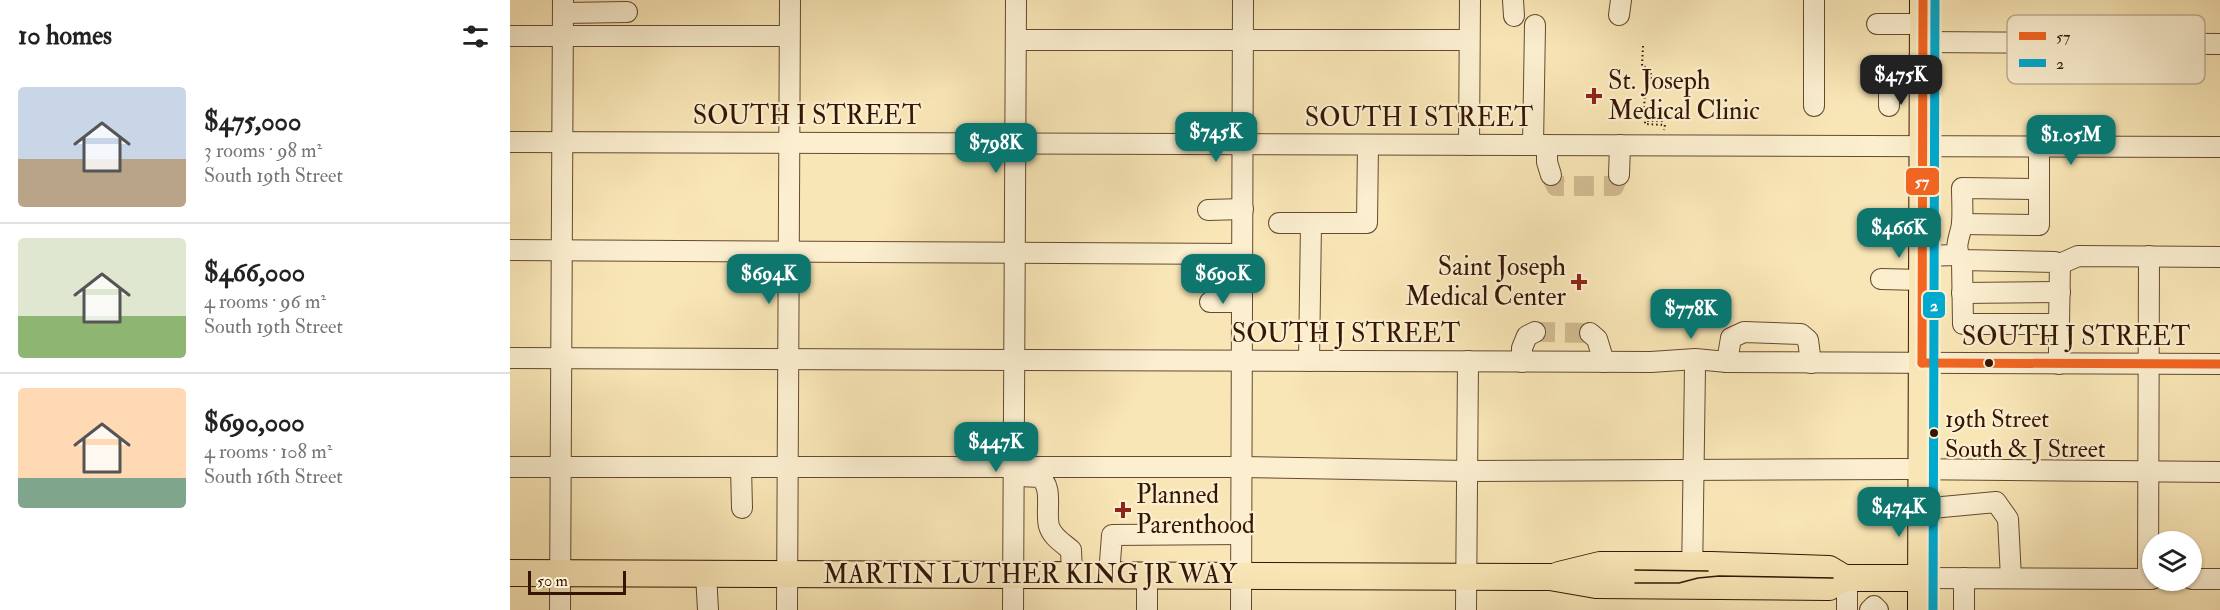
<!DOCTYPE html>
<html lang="en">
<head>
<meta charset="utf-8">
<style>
	:root { --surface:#fff; --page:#f2f2f2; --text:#222; --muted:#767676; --line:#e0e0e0; --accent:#0f766e }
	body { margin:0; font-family:"IM FELL Double Pica",serif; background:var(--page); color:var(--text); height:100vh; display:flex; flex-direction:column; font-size:22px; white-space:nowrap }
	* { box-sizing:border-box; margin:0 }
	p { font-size:20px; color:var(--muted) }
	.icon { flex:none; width:33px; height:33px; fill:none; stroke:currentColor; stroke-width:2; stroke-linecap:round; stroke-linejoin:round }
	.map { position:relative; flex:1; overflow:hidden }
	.drawer { display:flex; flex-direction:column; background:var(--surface); width:510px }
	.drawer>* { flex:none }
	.controls { position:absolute; left:1632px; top:531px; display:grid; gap:12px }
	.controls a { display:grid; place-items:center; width:60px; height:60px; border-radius:50%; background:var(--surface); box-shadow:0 2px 4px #0004; font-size:30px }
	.scale { position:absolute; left:18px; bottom:15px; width:98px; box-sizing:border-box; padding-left:6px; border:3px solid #351604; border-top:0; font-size:16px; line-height:21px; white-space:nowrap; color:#351604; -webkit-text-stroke:4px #fbefd0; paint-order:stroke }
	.price { position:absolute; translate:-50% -51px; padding:0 14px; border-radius:12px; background:var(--accent); color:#fff; font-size:20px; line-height:39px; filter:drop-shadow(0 2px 3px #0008) }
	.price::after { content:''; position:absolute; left:50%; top:36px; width:18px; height:14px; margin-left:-9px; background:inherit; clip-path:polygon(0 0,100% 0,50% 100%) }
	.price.current { background:#222; color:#fff }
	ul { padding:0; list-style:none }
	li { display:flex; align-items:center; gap:18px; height:150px; padding:0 18px }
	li+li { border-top:2px solid var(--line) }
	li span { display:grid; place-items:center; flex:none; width:168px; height:120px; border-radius:6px; color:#555 }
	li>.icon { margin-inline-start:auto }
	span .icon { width:72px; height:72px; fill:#fffc; stroke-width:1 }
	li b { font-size:26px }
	h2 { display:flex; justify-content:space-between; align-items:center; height:72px; padding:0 18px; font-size:26px }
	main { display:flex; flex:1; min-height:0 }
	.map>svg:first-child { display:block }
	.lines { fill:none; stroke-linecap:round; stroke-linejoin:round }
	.minor-tunnel { stroke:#d2bc92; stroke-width:20; stroke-dasharray:20 10; stroke-linecap:butt }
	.minor-casing { stroke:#664a30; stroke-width:22 }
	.major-casing { stroke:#351604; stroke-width:28 }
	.path { stroke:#351604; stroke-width:2; stroke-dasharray:1.5 3; stroke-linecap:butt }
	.minor { stroke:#fbefd0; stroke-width:20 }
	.major { stroke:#f9e6b6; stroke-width:26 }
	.tram { stroke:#351604; stroke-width:1.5 }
	.bus-1-casing { stroke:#fbefd0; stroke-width:14 }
	.bus-2-casing { stroke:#fbefd0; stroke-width:14 }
	.bus-1 { stroke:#f26522; stroke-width:9 }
	.bus-2 { stroke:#00a9ce; stroke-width:9 }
	.poi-dot { fill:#8f2418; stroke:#fbefd0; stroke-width:2 }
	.bus-dot { fill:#351604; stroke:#fbefd0; stroke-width:2 }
	.labels { text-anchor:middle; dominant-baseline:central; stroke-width:4.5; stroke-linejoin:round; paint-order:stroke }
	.bus-label { font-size:24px; fill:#351604; stroke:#fbefd0; text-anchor:start }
	.poi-label { font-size:26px; fill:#351604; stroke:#fbefd0; text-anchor:start }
	.street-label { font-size:26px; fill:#351604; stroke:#fbefd0 }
	.key { fill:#fbefd0; stroke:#c0ae93; stroke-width:1.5 }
	.key-label { font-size:16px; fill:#351604 }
	.line-badge { stroke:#fbefd0; stroke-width:2 }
	.badge-label { font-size:16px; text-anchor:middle; font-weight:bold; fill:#fff }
</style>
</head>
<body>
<main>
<section class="drawer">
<h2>10 homes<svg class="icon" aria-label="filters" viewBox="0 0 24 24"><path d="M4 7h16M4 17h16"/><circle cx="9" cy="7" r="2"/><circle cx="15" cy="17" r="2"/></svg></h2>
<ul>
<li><span style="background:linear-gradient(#c9d6e8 60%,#b9a48a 0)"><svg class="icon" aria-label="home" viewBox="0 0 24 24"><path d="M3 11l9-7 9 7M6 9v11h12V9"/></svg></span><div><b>$475,000</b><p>3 rooms · 98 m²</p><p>South 19th Street</p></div></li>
<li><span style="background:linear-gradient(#dfe7d0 65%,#8fb573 0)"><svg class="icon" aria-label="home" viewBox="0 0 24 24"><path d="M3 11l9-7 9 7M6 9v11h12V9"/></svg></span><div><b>$466,000</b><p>4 rooms · 96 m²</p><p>South 19th Street</p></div></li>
<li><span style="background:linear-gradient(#ffd9b3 75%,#7fa58c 0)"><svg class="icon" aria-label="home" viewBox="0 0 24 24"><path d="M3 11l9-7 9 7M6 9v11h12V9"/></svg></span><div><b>$690,000</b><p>4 rooms · 108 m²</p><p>South 16th Street</p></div></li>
</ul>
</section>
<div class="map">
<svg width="1710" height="610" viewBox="0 0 1710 610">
	<rect width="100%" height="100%" fill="#f9e6b6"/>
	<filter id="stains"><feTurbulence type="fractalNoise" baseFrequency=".00333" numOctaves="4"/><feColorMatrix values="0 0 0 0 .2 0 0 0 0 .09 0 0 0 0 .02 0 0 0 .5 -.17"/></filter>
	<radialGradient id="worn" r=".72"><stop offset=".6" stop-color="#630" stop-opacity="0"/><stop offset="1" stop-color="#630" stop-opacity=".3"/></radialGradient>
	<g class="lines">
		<g class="minor-tunnel">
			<polyline points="1041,175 1046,186 1104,186 1109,175"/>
			<polyline points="1025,332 1080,333"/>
		</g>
		<defs>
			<g id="minor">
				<polyline points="1003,0 1004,16"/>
				<polyline points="1304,0 1304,106"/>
				<polyline points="53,13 117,12"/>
				<polyline points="1109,15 1111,0"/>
				<polyline points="1367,24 1413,24"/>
				<polyline points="0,36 279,36"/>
				<polyline points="506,40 959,40"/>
				<polyline points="1413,42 1710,44"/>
				<polyline points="1379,70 1379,106"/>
				<polyline points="0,142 1710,147"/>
				<polyline points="959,145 960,0"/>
				<polyline points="1023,145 1025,25"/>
				<polyline points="1037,145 1037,162 1041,175"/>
				<polyline points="1109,175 1110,145"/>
				<polyline points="698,210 733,209"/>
				<polyline points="769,223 857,223 858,145"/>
				<polyline points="1452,224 1529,225 1529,147"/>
				<polyline points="0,250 732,254"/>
				<polyline points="1411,256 1448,255"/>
				<path d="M1452,260l93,2 5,2 -1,60h-96l-1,-64c-10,-13 -1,-24 0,-37 1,-11 0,-24 0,-35l77,1"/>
				<polyline points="1550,264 1568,256 1710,257"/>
				<polyline points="1371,279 1411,280"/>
				<polyline points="1452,293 1550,292"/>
				<polyline points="700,302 732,302"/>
				<polyline points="1080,333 1087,339 1094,362"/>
				<polyline points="0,358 505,360"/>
				<polyline points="515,360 1141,362 1185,359 1217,362 1710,364"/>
				<polyline points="799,361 801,223"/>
				<polyline points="1012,362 1012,348 1017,336 1025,332"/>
				<polyline points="1217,362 1221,338 1234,332 1291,334 1298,340 1301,363"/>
				<polyline points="1549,364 1549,324"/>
				<polyline points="0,467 731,467 958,471 1392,469 1710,472"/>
				<polyline points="231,467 232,508"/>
				<path d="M510,476l19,1c15,9 6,34 10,49 3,11 14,17 22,24l1,25"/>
				<polyline points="1411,509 1486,502 1498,519 1501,578"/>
				<polyline points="196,574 198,610"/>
				<polyline points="599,575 602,535 731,534"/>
				<polyline points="1411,578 1642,579"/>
				<polyline points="1454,578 1454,610"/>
				<polyline points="1638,578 1639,256"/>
				<polyline points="1182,579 1185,366"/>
				<polyline points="1682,579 1710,579"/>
				<polyline points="50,610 53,0"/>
				<polyline points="277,610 280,0"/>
				<polyline points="503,610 506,0"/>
				<polyline points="637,610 637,575"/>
				<polyline points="731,610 733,0"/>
				<polyline points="956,610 958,361"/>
				<polyline points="1337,610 1337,578"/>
				<polyline points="1360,610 1364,606 1368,610"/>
			</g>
			<g id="major">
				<polyline points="0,573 1040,577 1086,585 1319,587 1334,578 1411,578"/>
				<polyline points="1049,575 1090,565 1201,565 1319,569 1334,578"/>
				<polyline points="1411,610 1413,0"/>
			</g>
		</defs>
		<use href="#minor" class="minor-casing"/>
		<use href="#major" class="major-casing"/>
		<polyline class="path" points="1133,46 1132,66 1136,67 1135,74 1141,74 1141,82 1135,81 1134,117 1152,118 1152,121 1135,121 1135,124 1155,125 1154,130"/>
		<use href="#minor" class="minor"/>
		<use href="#major" class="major"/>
		<g class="tram">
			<polyline points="1125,570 1198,571"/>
			<polyline points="1125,583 1169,583 1188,578 1209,576 1323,578"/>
		</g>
		<defs>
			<g id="bus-1">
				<polyline points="1412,363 1413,0"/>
				<polyline points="1412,363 1710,364"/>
			</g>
			<polyline id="bus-2" points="1423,610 1425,0"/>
		</defs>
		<use href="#bus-1" class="bus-1-casing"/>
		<use href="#bus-2" class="bus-2-casing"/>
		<use href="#bus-1" class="bus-1"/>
		<use href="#bus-2" class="bus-2"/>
	</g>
	<g class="poi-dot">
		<path d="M1081 87h6v6h6v6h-6v6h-6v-6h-6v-6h6z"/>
		<path d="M1066 273h6v6h6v6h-6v6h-6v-6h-6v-6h6z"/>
		<path d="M610 501h6v6h6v6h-6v6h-6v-6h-6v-6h6z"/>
	</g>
	<g class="bus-dot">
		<circle cx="1479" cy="363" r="5"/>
		<circle cx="1424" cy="433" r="5"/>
	</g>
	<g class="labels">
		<g class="bus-label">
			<text x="1435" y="419">19th Street<tspan x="1435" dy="30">South &amp; J Street</tspan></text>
		</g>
		<g class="poi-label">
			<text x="1098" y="81">St. Joseph<tspan x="1098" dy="30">Medical Clinic</tspan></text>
			<text x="1056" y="267" text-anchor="end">Saint Joseph<tspan x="1056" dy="30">Medical Center</tspan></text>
			<text x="626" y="495">Planned<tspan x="626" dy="30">Parenthood</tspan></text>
		</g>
		<g class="street-label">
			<text x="297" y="116">SOUTH I STREET</text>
			<text x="909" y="118">SOUTH I STREET</text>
			<text x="836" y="334">SOUTH J STREET</text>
			<text x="1566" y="337">SOUTH J STREET</text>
			<text x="520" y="575">MARTIN LUTHER KING JR WAY</text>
		</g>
	</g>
	<rect x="1497" y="15" width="198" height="69" rx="9" class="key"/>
	<rect x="1509" y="32" width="27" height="8" fill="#f26522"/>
	<rect x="1509" y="59" width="27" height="8" fill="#00a9ce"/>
	<g class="key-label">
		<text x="1546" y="42">57</text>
		<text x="1546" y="69">2</text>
	</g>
	<g class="line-badge">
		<rect x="1395" y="167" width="35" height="29" rx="6" fill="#f26522"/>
		<rect x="1412" y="291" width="24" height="28" rx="6" fill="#00a9ce"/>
	</g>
	<g class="badge-label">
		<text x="1412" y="187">57</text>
		<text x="1424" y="311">2</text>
	</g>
	<rect width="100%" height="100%" filter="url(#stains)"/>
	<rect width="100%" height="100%" fill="url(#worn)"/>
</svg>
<div class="controls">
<a><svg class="icon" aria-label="layers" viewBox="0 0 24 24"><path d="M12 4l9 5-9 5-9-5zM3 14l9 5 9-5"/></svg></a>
</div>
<div class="scale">50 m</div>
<b class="price current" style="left:1391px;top:106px">$475K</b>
<b class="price" style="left:706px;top:163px">$745K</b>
<b class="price" style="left:1561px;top:166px">$1.05M</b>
<b class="price" style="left:486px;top:174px">$798K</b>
<b class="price" style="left:1389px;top:259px">$466K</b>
<b class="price" style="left:259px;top:305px">$694K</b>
<b class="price" style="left:713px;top:305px">$690K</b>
<b class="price" style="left:1181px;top:340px">$778K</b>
<b class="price" style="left:486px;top:473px">$447K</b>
<b class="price" style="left:1389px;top:538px">$474K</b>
</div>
</main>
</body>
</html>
